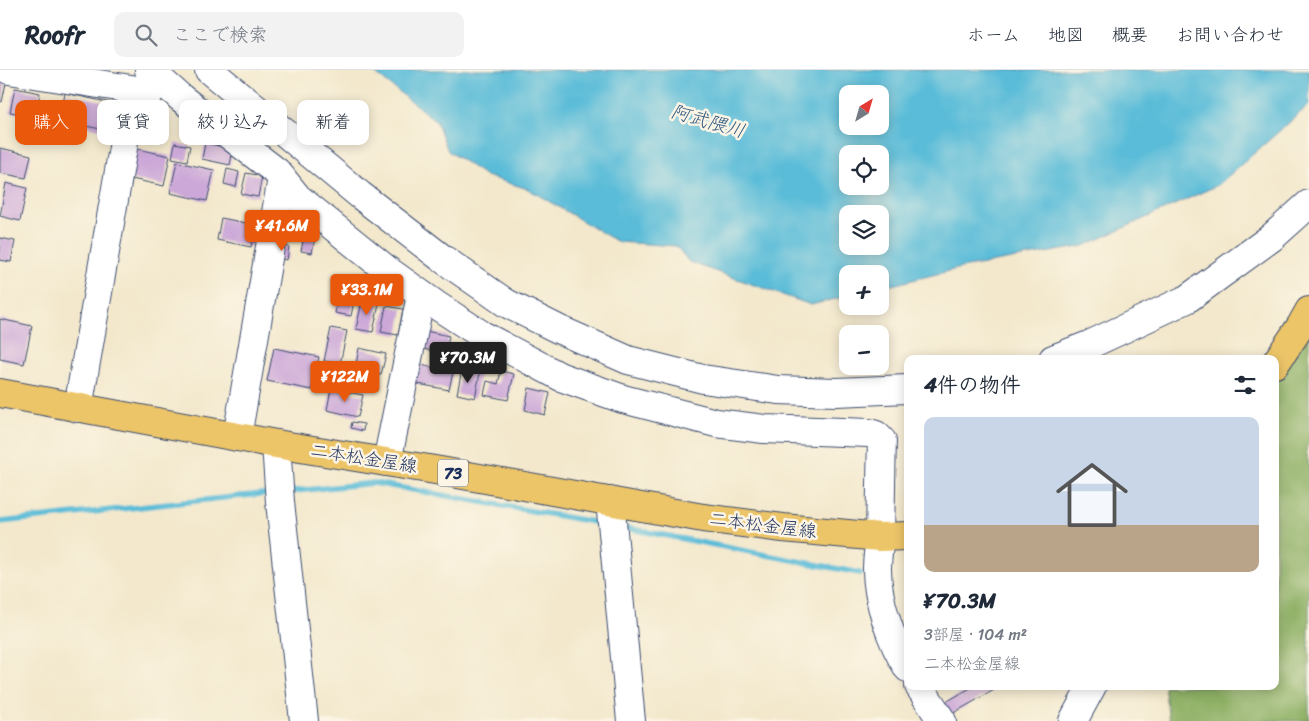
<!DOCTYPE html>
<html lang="ja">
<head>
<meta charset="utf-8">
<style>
	:root { --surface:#fff; --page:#f2f2f3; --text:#1f2937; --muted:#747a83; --line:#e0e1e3; --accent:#ea580c }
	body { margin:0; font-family:Sriracha,"Klee One",sans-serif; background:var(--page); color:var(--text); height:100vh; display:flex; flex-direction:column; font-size:19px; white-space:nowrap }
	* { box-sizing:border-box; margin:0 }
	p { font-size:16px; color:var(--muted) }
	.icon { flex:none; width:28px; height:28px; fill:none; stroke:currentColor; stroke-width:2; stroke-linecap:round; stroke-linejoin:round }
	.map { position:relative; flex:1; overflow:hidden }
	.panel { position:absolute; left:904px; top:285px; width:375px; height:335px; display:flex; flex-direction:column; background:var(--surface); border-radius:10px; box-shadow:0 2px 12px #0003 }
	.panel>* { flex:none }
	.banner { position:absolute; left:15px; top:30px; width:475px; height:45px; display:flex; gap:10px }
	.needle { width:32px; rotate:37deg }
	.controls { position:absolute; left:839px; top:15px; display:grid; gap:10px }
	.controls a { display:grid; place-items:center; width:50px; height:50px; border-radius:10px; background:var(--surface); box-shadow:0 2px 12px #0003; font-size:25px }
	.price { position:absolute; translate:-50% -42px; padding:0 11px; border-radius:5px; background:var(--accent); color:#fff; font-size:16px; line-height:32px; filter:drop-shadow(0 1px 2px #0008) }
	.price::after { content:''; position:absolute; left:50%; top:30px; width:15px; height:11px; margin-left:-8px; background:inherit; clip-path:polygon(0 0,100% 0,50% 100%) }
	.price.current { background:#222; color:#fff }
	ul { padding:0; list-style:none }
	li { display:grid; align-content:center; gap:10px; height:265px; padding:0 20px }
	li span { display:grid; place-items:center; height:155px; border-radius:10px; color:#555 }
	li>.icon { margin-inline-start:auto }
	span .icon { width:90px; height:90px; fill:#fffc; stroke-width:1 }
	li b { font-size:21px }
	h2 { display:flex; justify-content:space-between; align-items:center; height:60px; padding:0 20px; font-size:21px }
	.pill { padding:0 18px; border-radius:10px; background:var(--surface); box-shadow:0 2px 12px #0003; font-size:18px; line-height:45px }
	.pill.current { background:var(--accent); color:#fff }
	header { display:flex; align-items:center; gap:30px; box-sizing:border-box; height:70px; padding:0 25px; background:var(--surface); border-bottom:1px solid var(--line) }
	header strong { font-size:24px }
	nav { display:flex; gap:28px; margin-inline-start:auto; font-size:18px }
	.search { width:350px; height:45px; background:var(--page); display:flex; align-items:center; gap:12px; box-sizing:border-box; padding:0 18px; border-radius:10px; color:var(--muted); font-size:19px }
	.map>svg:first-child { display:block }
	.forest { fill:#8eb065; stroke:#547062 }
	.water { fill:#5abcd8; stroke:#3a769b; fill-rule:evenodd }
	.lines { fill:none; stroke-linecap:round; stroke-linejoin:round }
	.stream { stroke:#5abcd8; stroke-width:5.5 }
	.building { fill:#cca8d8 }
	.minor-casing { stroke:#3b4b6e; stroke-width:30 }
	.major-casing { stroke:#3b4b6e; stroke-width:30 }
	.minor { stroke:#fff; stroke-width:28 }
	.major { stroke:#edc569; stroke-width:28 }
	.labels { text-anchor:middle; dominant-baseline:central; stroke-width:5; stroke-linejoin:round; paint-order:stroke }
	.shield { fill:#fcf5e5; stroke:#5e6a86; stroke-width:1 }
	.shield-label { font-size:16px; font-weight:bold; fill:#1b2f5e }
	.street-label { font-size:18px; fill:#1b2f5e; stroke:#fcf5e5 }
	.water-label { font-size:19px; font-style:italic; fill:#2e5983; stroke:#fcf5e5 }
</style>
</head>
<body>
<header>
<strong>Roofr</strong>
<div class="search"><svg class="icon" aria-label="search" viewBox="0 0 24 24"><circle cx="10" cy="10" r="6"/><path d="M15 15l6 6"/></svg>ここで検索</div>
<nav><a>ホーム</a><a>地図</a><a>概要</a><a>お問い合わせ</a></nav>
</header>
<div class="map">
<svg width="1309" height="651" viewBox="0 0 1309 651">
	<rect width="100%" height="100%" fill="#fcf5e5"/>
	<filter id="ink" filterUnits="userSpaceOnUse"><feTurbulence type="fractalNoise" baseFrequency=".02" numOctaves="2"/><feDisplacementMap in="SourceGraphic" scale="10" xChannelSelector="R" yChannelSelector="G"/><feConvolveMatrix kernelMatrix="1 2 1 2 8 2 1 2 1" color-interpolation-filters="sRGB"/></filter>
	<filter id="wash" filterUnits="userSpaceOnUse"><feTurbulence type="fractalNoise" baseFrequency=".0096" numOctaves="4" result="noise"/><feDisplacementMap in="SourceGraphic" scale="20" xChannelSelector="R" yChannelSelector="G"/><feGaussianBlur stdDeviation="1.12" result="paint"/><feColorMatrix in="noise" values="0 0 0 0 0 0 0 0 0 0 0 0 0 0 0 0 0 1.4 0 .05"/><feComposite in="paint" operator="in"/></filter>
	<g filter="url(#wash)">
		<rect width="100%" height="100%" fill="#f3e8cc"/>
		<polygon class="forest" points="1309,261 1309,372 1306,379 1309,397 1309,651 1169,651 1164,616 1275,616 1275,308"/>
		<path class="water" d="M371,0h938v35l-91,80 -134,61 -123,22 -81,20v-14h-32l-1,22 -36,9 -122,-43 -13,-16 -58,-4 -90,-53 -42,-13 -38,-25 -12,-30zM848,24h32v32h-32zM848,84h32v32h-32zM848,144h32v32h-32z"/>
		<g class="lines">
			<g class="stream">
				<polyline points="285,422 374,413 605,454"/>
				<polyline points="0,452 271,423"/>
				<polyline points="621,457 860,503"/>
			</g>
		</g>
		<g id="blocks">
			<g class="building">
				<polygon points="0,12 6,13 2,32 0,31"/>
				<polygon points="15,18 40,23 35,47 53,50 50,67 30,63 33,46 10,42"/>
				<polygon points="65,23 111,33 106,60 60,51"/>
				<polygon points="135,44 166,51 162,72 131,65"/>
				<polygon points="175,73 190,76 187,91 172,88"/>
				<polygon points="205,73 233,79 230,95 202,89"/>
				<polygon points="0,78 31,85 26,108 0,103"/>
				<polygon points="133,78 170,86 164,116 127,108"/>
				<polygon points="177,92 214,100 207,131 170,123"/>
				<polygon points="227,99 239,102 236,117 224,114"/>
				<polygon points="246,103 262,106 258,127 241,124"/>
				<polygon points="6,113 27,118 20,151 0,146"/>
				<polygon points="284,145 302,148 297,169 280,166"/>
				<polygon points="221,148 256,155 251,177 217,170"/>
				<polygon points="304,166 315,168 312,183 301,181"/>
				<polygon points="0,168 15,171 11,192 0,190"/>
				<polygon points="278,174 289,177 287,190 275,188"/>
				<polygon points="340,218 356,222 351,246 335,243"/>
				<polygon points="362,231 379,234 373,262 356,259"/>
				<polygon points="386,236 403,239 398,265 381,262"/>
				<polygon points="0,249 32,256 24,294 0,289"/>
				<polygon points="331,258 347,261 340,294 324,291"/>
				<polygon points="421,260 449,266 446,283 417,278"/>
				<polygon points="274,278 319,287 312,320 267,311"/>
				<polygon points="359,278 386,284 381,305 355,300"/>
				<polygon points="417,294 453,302 449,320 413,313"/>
				<polygon points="462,299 480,303 475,328 457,324"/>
				<polygon points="501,301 514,304 508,330 484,325 487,311 498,314"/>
				<polygon points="529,318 550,323 545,345 525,340"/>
				<polygon points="331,319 363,325 358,347 327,340"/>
				<polygon points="352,352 364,354 363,361 351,358"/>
				<polygon points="974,616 1001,616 950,645 944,633"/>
			</g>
		</g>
	</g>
	<g filter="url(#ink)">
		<use href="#blocks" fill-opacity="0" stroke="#3b4b6e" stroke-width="1"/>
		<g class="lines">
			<defs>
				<g id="minor">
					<polyline points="9,0 150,22"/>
					<path d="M149,0l32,28 96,74 21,26 89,72 49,35 46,30 79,42 62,22 93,24 48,6 105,4 7,2 6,6c-1,30 -1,60 -2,89 0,13 -3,26 -3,39 0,31 14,73 31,99"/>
					<polyline points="209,0 360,125 443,189 506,233 558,259 628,290 703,309 778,320 836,322 908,319"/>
					<polyline points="1053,289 1089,275 1187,229 1271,168 1309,134"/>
					<polyline points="78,338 133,20"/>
					<polyline points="237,367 282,108"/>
					<polyline points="276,374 280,432 304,651"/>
					<polyline points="387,392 421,225"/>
					<polyline points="610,431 631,651"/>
					<polyline points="919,616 942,651"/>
					<polyline points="1073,651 1092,616"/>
				</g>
				<g id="major">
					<polyline points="1275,294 1300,257 1309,241"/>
					<polyline points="0,323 276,374 435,400 703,448 783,458 880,467 908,466"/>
				</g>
			</defs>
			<use href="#minor" class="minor-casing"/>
			<use href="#major" class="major-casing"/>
			<use href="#minor" class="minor"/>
			<use href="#major" class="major"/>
		</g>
	</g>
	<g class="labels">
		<rect class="shield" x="438" y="389.5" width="30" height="27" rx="4"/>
		<g class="shield-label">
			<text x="453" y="403">73</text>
		</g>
		<g class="street-label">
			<text transform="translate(364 388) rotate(9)">二本松金屋線</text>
			<text transform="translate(763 455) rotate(7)">二本松金屋線</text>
		</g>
		<g class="water-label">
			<text transform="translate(708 51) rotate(16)">阿武隈川</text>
		</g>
	</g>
</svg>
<div class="controls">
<a><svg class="needle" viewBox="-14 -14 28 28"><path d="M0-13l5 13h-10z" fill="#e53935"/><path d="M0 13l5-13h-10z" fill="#747a83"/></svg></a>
<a><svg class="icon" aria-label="locate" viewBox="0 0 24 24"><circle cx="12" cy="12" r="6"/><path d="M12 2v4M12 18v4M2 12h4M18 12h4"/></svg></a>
<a><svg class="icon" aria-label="layers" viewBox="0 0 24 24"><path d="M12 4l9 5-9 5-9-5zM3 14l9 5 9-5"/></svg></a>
<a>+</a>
<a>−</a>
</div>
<b class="price" style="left:282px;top:182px">¥41.6M</b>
<b class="price" style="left:367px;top:246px">¥33.1M</b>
<b class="price current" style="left:468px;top:314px">¥70.3M</b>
<b class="price" style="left:345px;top:333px">¥122M</b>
<div class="banner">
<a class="pill current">購入</a>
<a class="pill">賃貸</a>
<a class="pill">絞り込み</a>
<a class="pill">新着</a>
</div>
<section class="panel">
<h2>4件の物件<svg class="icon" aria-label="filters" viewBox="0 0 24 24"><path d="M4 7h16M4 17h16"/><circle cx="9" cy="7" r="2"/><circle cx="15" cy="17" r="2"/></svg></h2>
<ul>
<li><span style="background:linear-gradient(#c9d6e8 70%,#b9a48a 0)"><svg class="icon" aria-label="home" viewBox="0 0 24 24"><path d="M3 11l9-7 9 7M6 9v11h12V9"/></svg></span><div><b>¥70.3M</b><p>3部屋 · 104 m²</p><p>二本松金屋線</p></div></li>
</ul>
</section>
</div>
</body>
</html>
